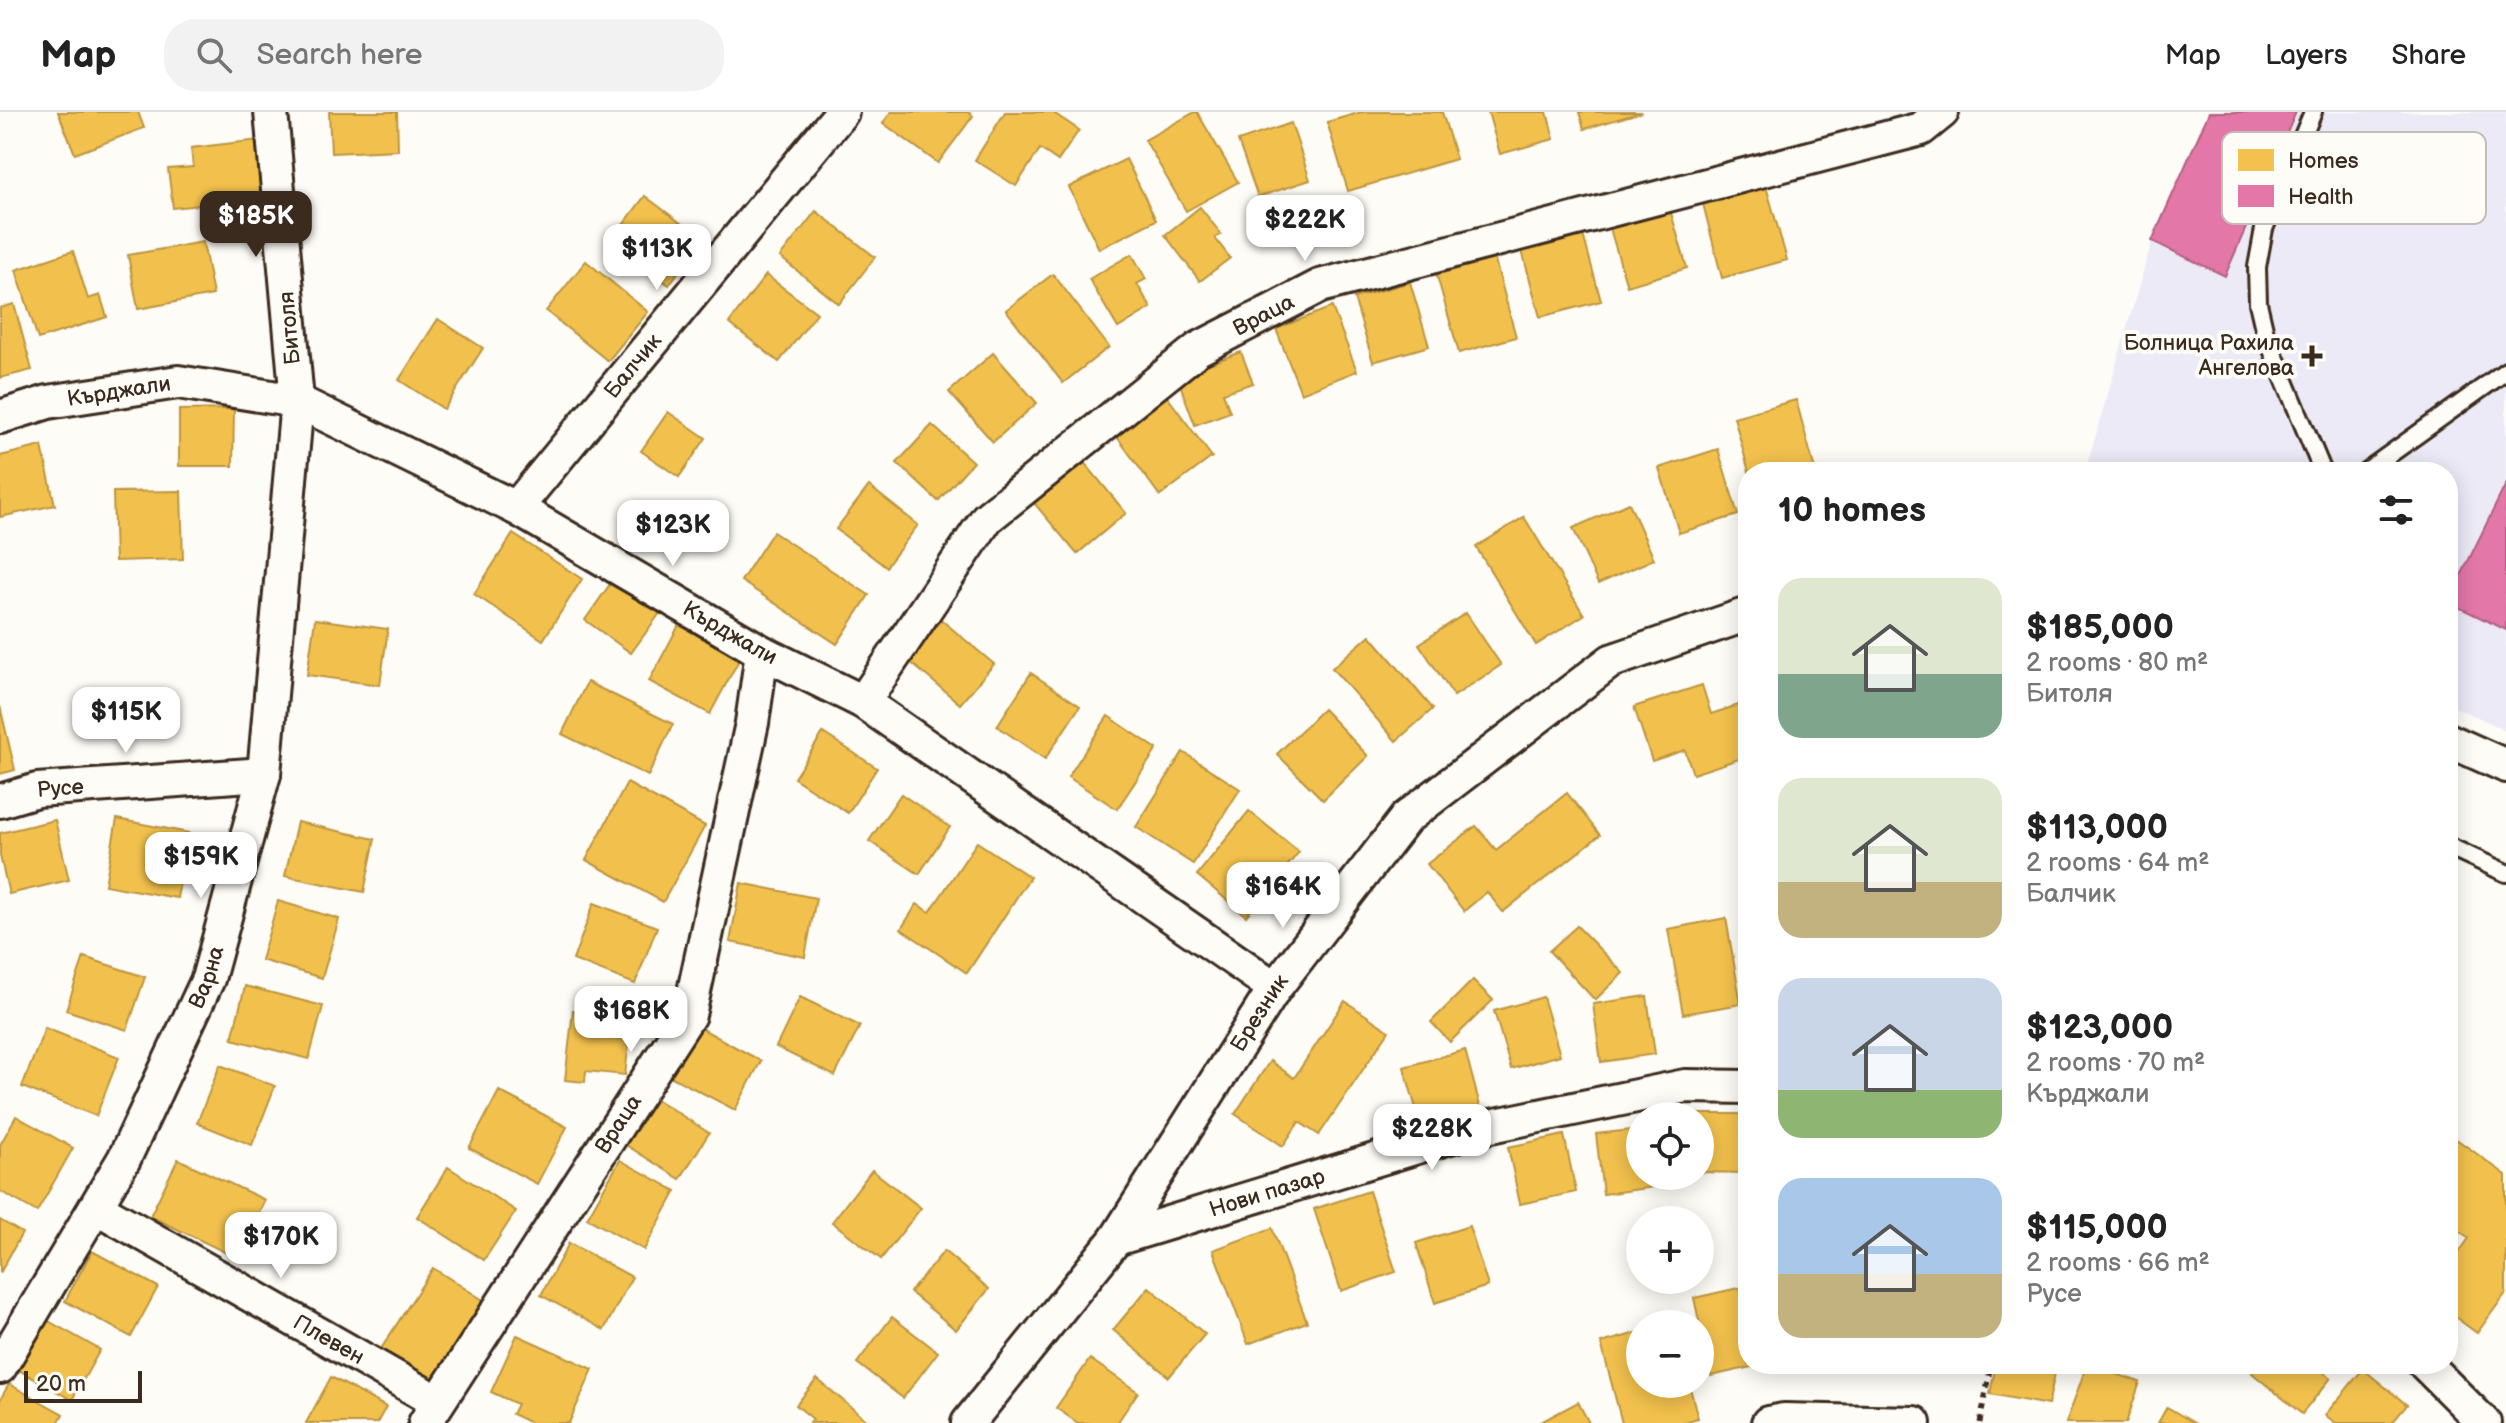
<!DOCTYPE html>
<html lang="en">
<head>
<meta charset="utf-8">
<style>
	:root { --surface:#fff; --page:#f2f2f2; --text:#222; --muted:#767676; --line:#e0e0e0; --accent:#3b2a1e }
	body { margin:0; font-family:"Balsamiq Sans",sans-serif; background:var(--page); color:var(--text); height:100vh; display:flex; flex-direction:column; font-size:30px; white-space:nowrap }
	* { box-sizing:border-box; margin:0 }
	p { font-size:26px; color:var(--muted) }
	.icon { flex:none; width:44px; height:44px; fill:none; stroke:currentColor; stroke-width:2; stroke-linecap:round; stroke-linejoin:round }
	.map { position:relative; flex:1; overflow:hidden }
	.panel { position:absolute; left:1738px; top:350px; width:720px; height:912px; display:flex; flex-direction:column; background:var(--surface); border-radius:32px; box-shadow:0 4px 20px #0003 }
	.panel>* { flex:none }
	.buttons { position:absolute; left:1626px; top:990px; display:grid; gap:16px }
	.buttons a { display:grid; place-items:center; width:88px; height:88px; border-radius:50%; background:var(--surface); box-shadow:0 4px 20px #0003; font-size:40px }
	.scale { position:absolute; left:24px; bottom:20px; width:118px; box-sizing:border-box; padding-left:8px; border:4px solid #3b2a1e; border-top:0; font-size:22px; line-height:28px; white-space:nowrap; color:#3b2a1e; -webkit-text-stroke:6px #fdfcf7; paint-order:stroke }
	.price { position:absolute; translate:-50% -68px; padding:0 18px; border-radius:16px; background:#fff; color:#222; font-size:26px; line-height:52px; filter:drop-shadow(0 2px 4px #0008) }
	.price::after { content:''; position:absolute; left:50%; top:48px; width:24px; height:18px; margin-left:-12px; background:inherit; clip-path:polygon(0 0,100% 0,50% 100%) }
	.price.on { background:var(--accent); color:#fff }
	ul { padding:0; list-style:none }
	li { display:flex; align-items:center; gap:24px; height:200px; padding:0 40px }
	li span { display:grid; place-items:center; flex:none; width:224px; height:160px; border-radius:24px; color:#555 }
	li>.icon { margin-inline-start:auto }
	span .icon { width:96px; height:96px; fill:#fffc; stroke-width:1 }
	li b { font-size:34px }
	h2 { display:flex; justify-content:space-between; align-items:center; height:96px; padding:0 40px; font-size:34px }
	header { display:flex; align-items:center; gap:48px; box-sizing:border-box; height:112px; padding:0 40px; background:var(--surface); border-bottom:2px solid var(--line) }
	header strong { font-size:38px }
	nav { display:flex; gap:44px; margin-inline-start:auto; font-size:28px }
	.search { width:560px; height:72px; background:var(--page); display:flex; align-items:center; gap:20px; box-sizing:border-box; padding:0 28px; border-radius:32px; color:var(--muted); font-size:30px }
	.map>svg:first-child { display:block }
	.built { fill:#eceaf6 }
	.homes { fill:#f2c14e; stroke:#bb9440; stroke-width:2 }
	.health { fill:#e377a8; stroke:#b1607f; stroke-width:2 }
	.lines { fill:none; stroke-linecap:round; stroke-linejoin:round }
	.service-casing { stroke:#3b2a1e; stroke-width:22 }
	.minor-casing { stroke:#3b2a1e; stroke-width:38 }
	.path { stroke:#3b2a1e; stroke-width:5; stroke-dasharray:6 6; stroke-linecap:butt }
	.service { stroke:#fdfcf7; stroke-width:16 }
	.minor { stroke:#fdfcf7; stroke-width:32 }
	.poi-dot { fill:#3b2a1e; stroke:#fdfcf7; stroke-width:3 }
	.labels { text-anchor:middle; dominant-baseline:central; stroke-width:8; stroke-linejoin:round; paint-order:stroke }
	.street-label { font-size:22px; fill:#3b2a1e; stroke:#fdfcf7 }
	.poi-label { font-size:22px; fill:#3b2a1e; stroke:#fdfcf7; text-anchor:end }
	.key { fill:#fdfcf7; stroke:#c3bdb6; stroke-width:2 }
	.key-label { font-size:22px; fill:#3b2a1e }
</style>
</head>
<body>
<header>
<strong>Map</strong>
<div class="search"><svg class="icon" aria-label="search" viewBox="0 0 24 24"><circle cx="10" cy="10" r="6"/><path d="M15 15l6 6"/></svg>Search here</div>
<nav><a>Map</a><a>Layers</a><a>Share</a></nav>
</header>
<div class="map">
<svg width="2506" height="1311" viewBox="0 0 2506 1311">
	<rect width="100%" height="100%" fill="#fdfcf7"/>
	<filter id="ink" filterUnits="userSpaceOnUse"><feTurbulence type="fractalNoise" baseFrequency=".0125" numOctaves="2"/><feDisplacementMap in="SourceGraphic" scale="16" xChannelSelector="R" yChannelSelector="G"/><feConvolveMatrix kernelMatrix="1 2 1 2 8 2 1 2 1" color-interpolation-filters="sRGB"/></filter>
	<g filter="url(#ink)">
		<polygon class="built" points="2209,0 2506,0 2506,618 2448,592 2448,360 2085,360 2152,129"/>
		<g class="homes">
			<polygon points="58,0 138,0 144,16 75,42"/>
			<polygon points="329,0 397,0 398,38 331,41"/>
			<polygon points="891,0 968,0 973,4 938,51 883,11"/>
			<polygon points="1005,0 1052,0 1079,18 1058,49 1040,37 1016,74 975,48"/>
			<polygon points="1195,0 1197,0 1238,70 1186,99 1145,28"/>
			<polygon points="1362,0 1442,0 1456,47 1348,79 1327,10"/>
			<polygon points="1488,0 1547,0 1554,27 1500,42"/>
			<polygon points="1579,0 1642,0 1584,17"/>
			<polygon points="1291,11 1310,68 1258,85 1238,29"/>
			<polygon points="259,28 265,86 173,96 168,57 193,55 191,36"/>
			<polygon points="1126,47 1156,108 1099,137 1069,75"/>
			<polygon points="1764,67 1787,148 1722,166 1701,84"/>
			<polygon points="645,84 702,127 669,173 611,129"/>
			<polygon points="1669,94 1687,156 1627,174 1609,113"/>
			<polygon points="1200,95 1221,122 1215,126 1230,146 1200,169 1165,123"/>
			<polygon points="816,99 875,145 839,192 780,145"/>
			<polygon points="1582,119 1601,189 1540,205 1521,135"/>
			<polygon points="203,130 213,183 138,197 128,143"/>
			<polygon points="73,139 88,187 100,183 107,205 38,227 16,158"/>
			<polygon points="1493,141 1516,225 1459,241 1435,157"/>
			<polygon points="1132,142 1146,167 1137,172 1151,196 1118,216 1089,167"/>
			<polygon points="586,149 648,200 608,249 546,199"/>
			<polygon points="1053,162 1109,235 1063,271 1006,198"/>
			<polygon points="766,163 817,201 779,250 729,211"/>
			<polygon points="1410,170 1429,234 1373,250 1354,186"/>
			<polygon points="14,192 32,258 0,266 0,196"/>
			<polygon points="1332,195 1357,259 1301,281 1276,217"/>
			<polygon points="438,207 483,236 444,297 399,268"/>
			<polygon points="1241,240 1253,271 1223,281 1230,300 1195,313 1177,264"/>
			<polygon points="993,241 1037,291 993,330 949,280"/>
			<polygon points="1163,279 1212,345 1160,384 1112,318"/>
			<polygon points="1796,288 1815,358 1749,360 1734,305"/>
			<polygon points="234,297 233,354 179,354 179,298"/>
			<polygon points="668,300 706,326 679,365 641,339"/>
			<polygon points="932,313 973,350 938,389 897,351"/>
			<polygon points="42,334 55,393 0,405 0,344"/>
			<polygon points="1718,337 1738,403 1679,421 1659,356"/>
			<polygon points="1079,344 1126,401 1077,442 1029,385"/>
			<polygon points="869,374 918,413 886,455 836,417"/>
			<polygon points="181,379 183,447 115,449 113,380"/>
			<polygon points="1629,391 1654,447 1598,472 1573,416"/>
			<polygon points="1524,405 1584,503 1536,533 1476,435"/>
			<polygon points="773,420 869,483 837,532 741,469"/>
			<polygon points="513,422 582,467 543,528 474,482"/>
			<polygon points="613,468 660,501 631,541 585,508"/>
			<polygon points="1466,501 1501,553 1454,584 1419,532"/>
			<polygon points="938,505 994,552 960,592 904,545"/>
			<polygon points="315,507 388,517 380,573 307,563"/>
			<polygon points="679,513 740,546 710,602 649,569"/>
			<polygon points="1370,523 1433,597 1396,629 1332,556"/>
			<polygon points="1031,561 1080,594 1045,647 997,614"/>
			<polygon points="587,570 673,612 648,664 562,622"/>
			<polygon points="1702,573 1711,602 1748,590 1748,644 1693,662 1685,638 1652,649 1634,595"/>
			<polygon points="0,594 15,658 0,662"/>
			<polygon points="1323,597 1368,644 1323,688 1277,642"/>
			<polygon points="1108,604 1157,637 1117,697 1068,665"/>
			<polygon points="823,621 877,656 848,701 794,666"/>
			<polygon points="1183,640 1240,677 1193,752 1136,715"/>
			<polygon points="627,671 705,714 663,790 586,748"/>
			<polygon points="1567,681 1600,723 1503,800 1487,780 1464,799 1427,752 1476,714 1496,738"/>
			<polygon points="901,682 950,715 919,762 869,729"/>
			<polygon points="1249,699 1299,740 1246,804 1197,763"/>
			<polygon points="117,707 189,721 177,786 105,773"/>
			<polygon points="55,708 69,768 9,782 0,744 0,721"/>
			<polygon points="297,710 375,727 364,780 285,764"/>
			<polygon points="977,730 1030,765 967,861 901,817 917,792 930,800"/>
			<polygon points="741,771 816,786 805,845 730,830"/>
			<polygon points="278,789 339,807 322,866 261,848"/>
			<polygon points="594,791 657,815 635,872 573,848"/>
			<polygon points="1726,806 1741,892 1683,902 1668,817"/>
			<polygon points="1577,814 1623,861 1595,888 1549,839"/>
			<polygon points="84,845 145,865 127,918 66,898"/>
			<polygon points="1473,868 1493,888 1450,930 1431,910"/>
			<polygon points="245,874 323,894 309,947 232,927"/>
			<polygon points="1647,884 1655,942 1601,950 1593,892"/>
			<polygon points="800,885 860,914 835,964 776,935"/>
			<polygon points="1543,885 1560,943 1511,957 1494,899"/>
			<polygon points="1345,889 1389,919 1319,1023 1299,1010 1283,1034 1235,1002 1270,949 1294,966"/>
			<polygon points="573,898 632,905 625,963 586,959 585,970 565,968"/>
			<polygon points="695,913 761,949 735,998 668,963"/>
			<polygon points="45,916 119,945 96,1004 22,975"/>
			<polygon points="1465,938 1480,994 1420,1010 1404,955"/>
			<polygon points="220,953 275,974 252,1033 197,1011"/>
			<polygon points="499,979 567,1015 537,1072 469,1036"/>
			<polygon points="656,987 709,1021 680,1067 626,1033"/>
			<polygon points="1687,1002 1744,1002 1743,1061 1700,1060 1700,1004 1687,1004"/>
			<polygon points="16,1004 73,1036 37,1100 0,1079 0,1033"/>
			<polygon points="1640,1017 1640,1064 1661,1064 1662,1074 1603,1082 1596,1022"/>
			<polygon points="2448,1021 2506,1063 2506,1181 2477,1221 2448,1200 2448,1140 2456,1145 2469,1126 2448,1111"/>
			<polygon points="1564,1023 1576,1080 1520,1092 1508,1035"/>
			<polygon points="178,1047 265,1088 237,1146 150,1104"/>
			<polygon points="620,1048 676,1079 644,1138 587,1106"/>
			<polygon points="448,1055 516,1099 484,1148 417,1105"/>
			<polygon points="872,1058 921,1096 881,1147 832,1110"/>
			<polygon points="1369,1079 1396,1160 1341,1179 1314,1097"/>
			<polygon points="0,1108 22,1121 0,1161"/>
			<polygon points="1469,1114 1488,1174 1435,1191 1416,1131"/>
			<polygon points="1272,1116 1307,1210 1248,1232 1213,1138"/>
			<polygon points="569,1131 632,1165 604,1218 541,1183"/>
			<polygon points="92,1139 158,1175 131,1225 65,1189"/>
			<polygon points="944,1139 989,1177 956,1218 910,1180"/>
			<polygon points="433,1156 491,1193 438,1277 379,1240"/>
			<polygon points="1149,1175 1205,1222 1169,1265 1113,1218"/>
			<polygon points="1743,1175 1748,1199 1748,1252 1760,1253 1711,1264 1694,1186"/>
			<polygon points="892,1205 938,1240 903,1286 857,1251"/>
			<polygon points="45,1207 100,1238 72,1288 17,1257"/>
			<polygon points="1640,1220 1640,1272 1689,1272 1698,1306 1680,1311 1622,1311 1601,1231"/>
			<polygon points="517,1223 593,1257 569,1311 531,1311 512,1302 517,1292 491,1280"/>
			<polygon points="1090,1247 1138,1280 1117,1311 1078,1311 1056,1296"/>
			<polygon points="1996,1252 2057,1252 2048,1293 1990,1282"/>
			<polygon points="2087,1252 2140,1270 2126,1311 2066,1311"/>
			<polygon points="2259,1252 2313,1252 2331,1266 2302,1302 2252,1261"/>
			<polygon points="2363,1257 2407,1293 2392,1311 2336,1311 2325,1303"/>
			<polygon points="331,1265 386,1295 377,1311 306,1311"/>
			<polygon points="817,1267 870,1311 809,1311 813,1307 796,1293"/>
			<polygon points="9,1272 63,1302 58,1311 0,1311 0,1288"/>
			<polygon points="1578,1290 1589,1311 1539,1311"/>
			<polygon points="2167,1295 2194,1311 2158,1311"/>
		</g>
		<g class="health">
			<polygon points="2209,0 2296,0 2225,164 2152,129"/>
			<polygon points="2506,372 2506,518 2448,490"/>
		</g>
		<g class="lines">
			<defs>
				<g id="service">
					<polyline points="2313,0 2264,117 2257,155 2258,191 2265,221 2323,360"/>
					<polyline points="2365,360 2506,259"/>
					<polyline points="2448,734 2506,761"/>
				</g>
				<g id="minor">
					<path id="s1" d="M0,305l48,-15 130,-20 119,19 219,107 246,144 101,50 412,286"/>
					<path id="s2" d="M516,396l326,-396"/>
					<path id="s3" d="M863,590l124,-184 211,-169 122,-63 601,-157 21,-17"/>
					<polyline points="2448,628 2506,654"/>
					<path id="s4" d="M0,689l37,-11 227,-16"/>
					<path id="s5" d="M96,1095l342,195"/>
					<path id="s6" d="M1116,1127l360,-110 209,-43 63,1"/>
					<polyline points="2425,1252 2484,1311"/>
					<path id="s7" d="M0,1255l124,-208 84,-180 56,-205 33,-373 -26,-289"/>
					<path id="s8" d="M425,1311l264,-408 63,-292 10,-71"/>
					<path id="s9" d="M968,1311l148,-184 159,-251 131,-170 205,-157 137,-47"/>
					<polyline points="1768,1311 1784,1308 1914,1311"/>
				</g>
			</defs>
			<use href="#service" class="service-casing"/>
			<use href="#minor" class="minor-casing"/>
			<polyline class="path" points="1980,1311 1991,1252"/>
			<use href="#service" class="service"/>
			<use href="#minor" class="minor"/>
		</g>
	</g>
	<path class="poi-dot" d="M2308 232h8v8h8v8h-8v8h-8v-8h-8v-8h8z"/>
	<g class="labels">
		<g class="street-label">
			<text stroke="none"><textPath href="#s3" startOffset="566">Враца</textPath></text>
			<text transform="translate(290 216) rotate(-95)">Битоля</text>
			<text stroke="none"><textPath href="#s2" startOffset="184">Балчик</textPath></text>
			<text stroke="none"><textPath href="#s1" startOffset="122">Кърджали</textPath></text>
			<text stroke="none"><textPath href="#s1" startOffset="794">Кърджали</textPath></text>
			<text stroke="none"><textPath href="#s4" startOffset="62">Русе</textPath></text>
			<text stroke="none"><textPath href="#s7" startOffset="442">Варна</textPath></text>
			<text stroke="none"><textPath href="#s9" startOffset="504">Брезник</textPath></text>
			<text stroke="none"><textPath href="#s8" startOffset="356">Враца</textPath></text>
			<text stroke="none"><textPath href="#s6" startOffset="158">Нови пазар</textPath></text>
			<text stroke="none"><textPath href="#s5" startOffset="268">Плевен</textPath></text>
		</g>
		<g class="poi-label">
			<text x="2294" y="231">Болница Рахила<tspan x="2294" dy="25">Ангелова</tspan></text>
		</g>
	</g>
	<rect x="2222" y="20" width="264" height="92" rx="12" class="key"/>
	<rect x="2238" y="37" width="36" height="22" fill="#f2c14e"/>
	<rect x="2238" y="73" width="36" height="22" fill="#e377a8"/>
	<g class="key-label">
		<text x="2288" y="56">Homes</text>
		<text x="2288" y="92">Health</text>
	</g>
</svg>
<div class="buttons">
<a><svg class="icon" aria-label="locate" viewBox="0 0 24 24"><circle cx="12" cy="12" r="6"/><path d="M12 2v4M12 18v4M2 12h4M18 12h4"/></svg></a>
<a>+</a>
<a>−</a>
</div>
<div class="scale">20 m</div>
<b class="price on" style="left:256px;top:147px">$185K</b>
<b class="price" style="left:1305px;top:151px">$222K</b>
<b class="price" style="left:657px;top:180px">$113K</b>
<b class="price" style="left:673px;top:456px">$123K</b>
<b class="price" style="left:126px;top:643px">$115K</b>
<b class="price" style="left:201px;top:788px">$159K</b>
<b class="price" style="left:1283px;top:818px">$164K</b>
<b class="price" style="left:631px;top:942px">$168K</b>
<b class="price" style="left:1432px;top:1060px">$228K</b>
<b class="price" style="left:281px;top:1168px">$170K</b>
<section class="panel">
<h2>10 homes<svg class="icon" aria-label="filters" viewBox="0 0 24 24"><path d="M4 7h16M4 17h16"/><circle cx="9" cy="7" r="2"/><circle cx="15" cy="17" r="2"/></svg></h2>
<ul>
<li><span style="background:linear-gradient(#dfe7d0 60%,#7fa58c 0)"><svg class="icon" aria-label="home" viewBox="0 0 24 24"><path d="M3 11l9-7 9 7M6 9v11h12V9"/></svg></span><div><b>$185,000</b><p>2 rooms · 80 m²</p><p>Битоля</p></div></li>
<li><span style="background:linear-gradient(#dfe7d0 65%,#c2b280 0)"><svg class="icon" aria-label="home" viewBox="0 0 24 24"><path d="M3 11l9-7 9 7M6 9v11h12V9"/></svg></span><div><b>$113,000</b><p>2 rooms · 64 m²</p><p>Балчик</p></div></li>
<li><span style="background:linear-gradient(#c9d6e8 70%,#8fb573 0)"><svg class="icon" aria-label="home" viewBox="0 0 24 24"><path d="M3 11l9-7 9 7M6 9v11h12V9"/></svg></span><div><b>$123,000</b><p>2 rooms · 70 m²</p><p>Кърджали</p></div></li>
<li><span style="background:linear-gradient(#a9c7e8 60%,#c2b280 0)"><svg class="icon" aria-label="home" viewBox="0 0 24 24"><path d="M3 11l9-7 9 7M6 9v11h12V9"/></svg></span><div><b>$115,000</b><p>2 rooms · 66 m²</p><p>Русе</p></div></li>
</ul>
</section>
</div>
</body>
</html>
